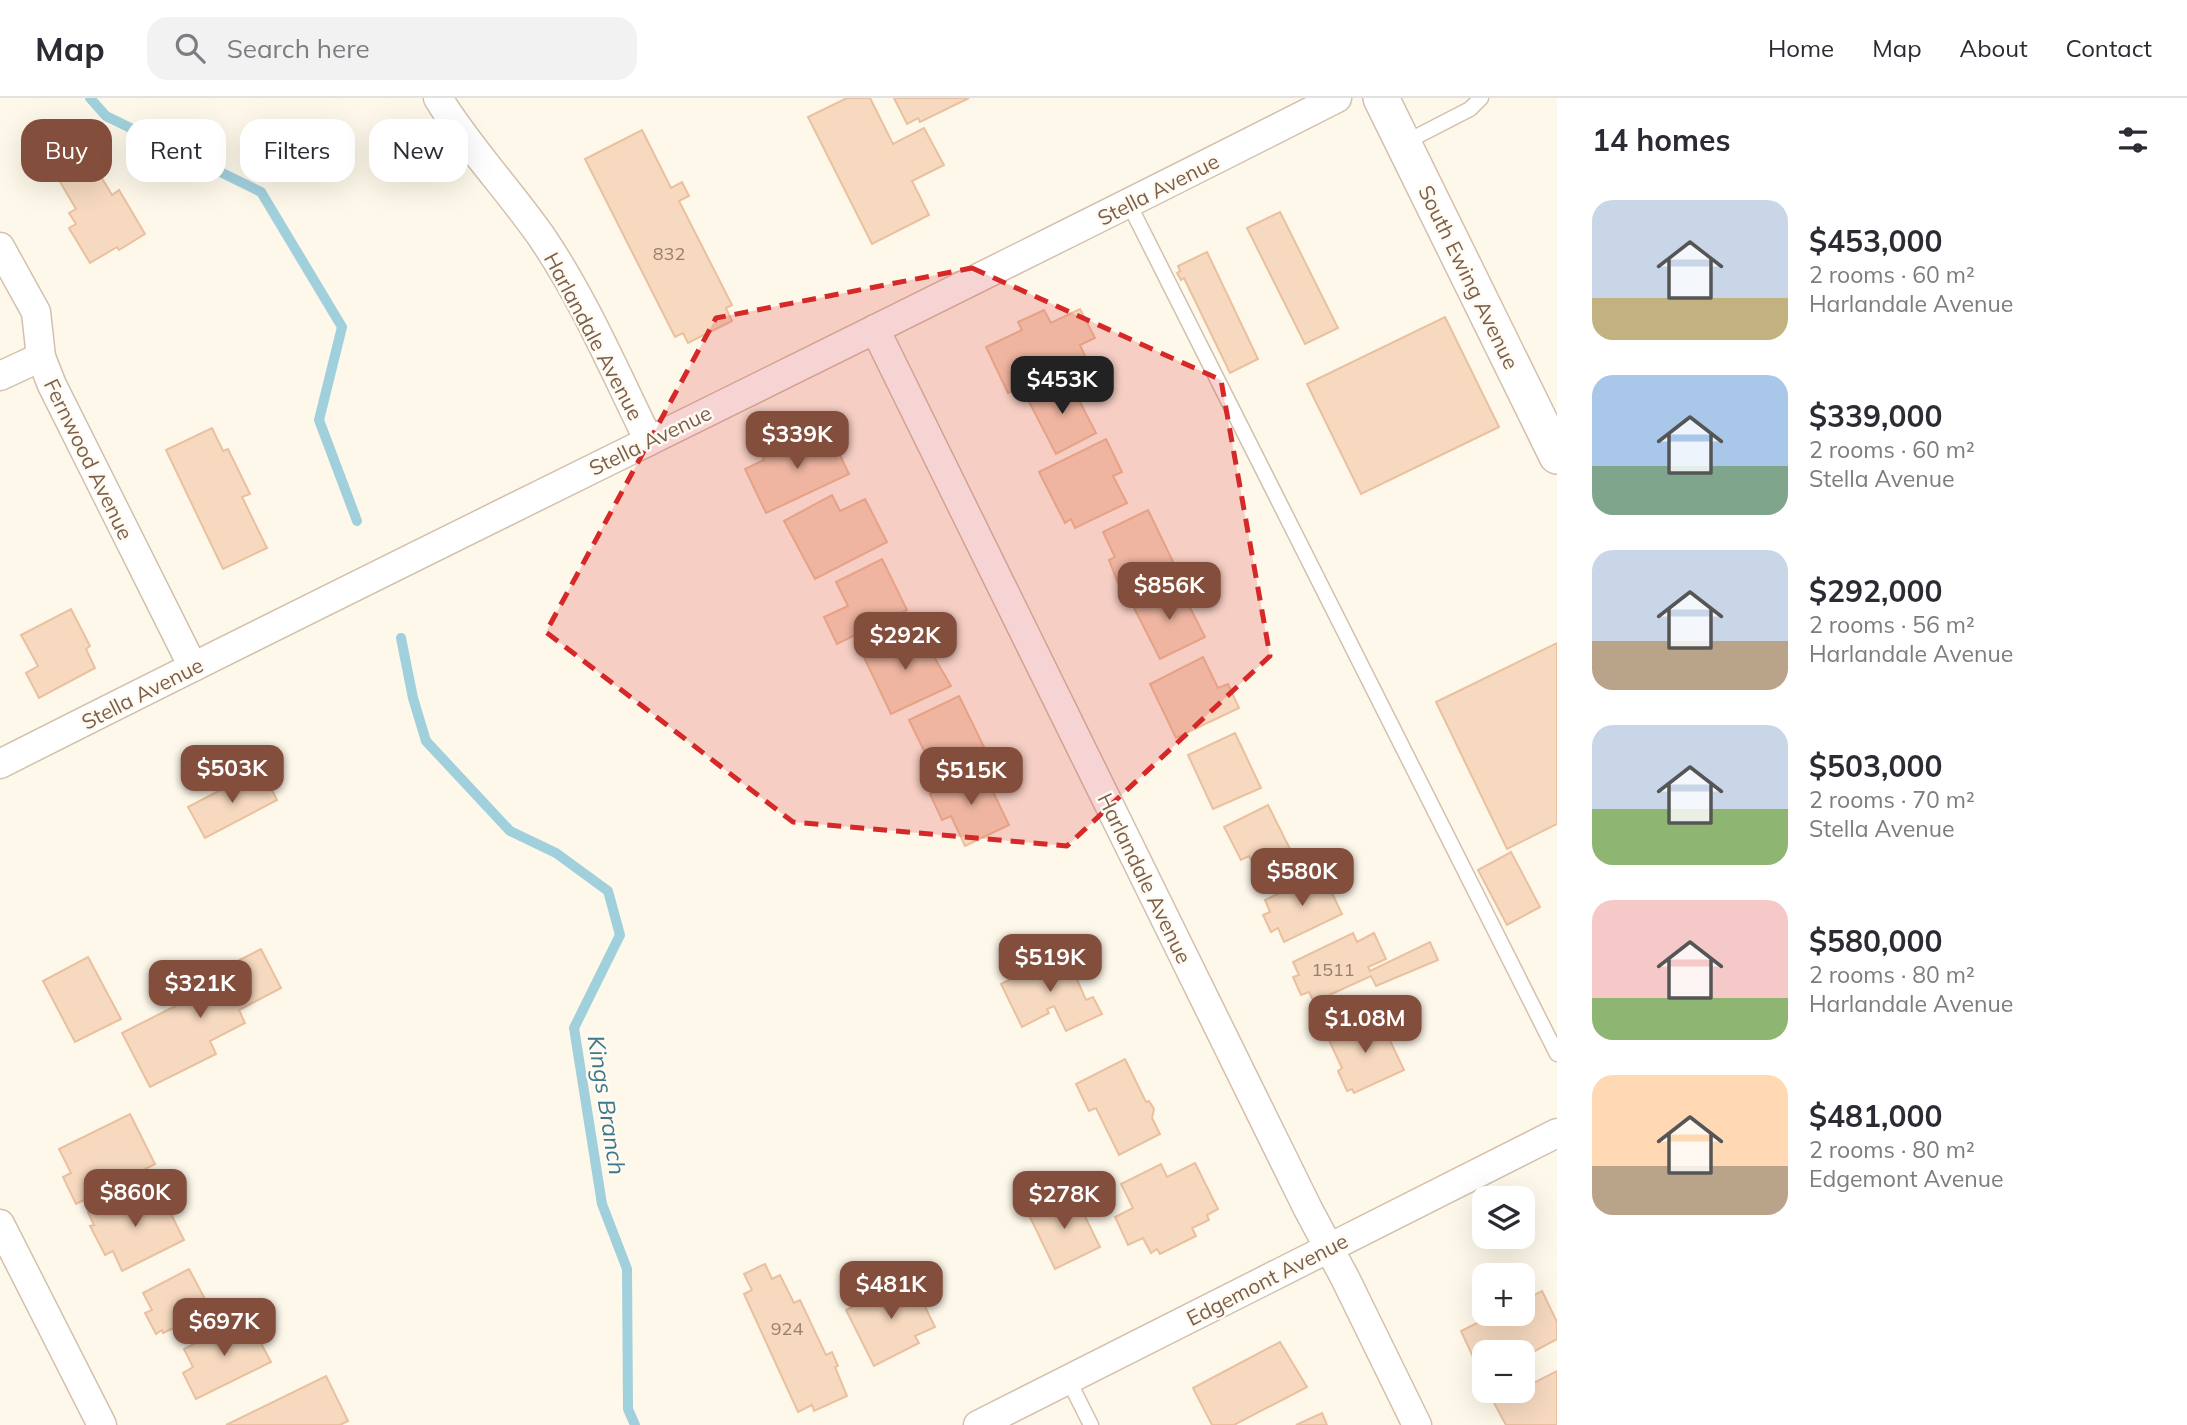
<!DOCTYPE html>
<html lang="en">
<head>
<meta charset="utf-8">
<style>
	:root { --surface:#fff; --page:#f2f2f3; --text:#2b2b33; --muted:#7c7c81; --line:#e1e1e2; --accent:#844e3c }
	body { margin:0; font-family:Mulish,sans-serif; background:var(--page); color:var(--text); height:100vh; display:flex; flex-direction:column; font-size:26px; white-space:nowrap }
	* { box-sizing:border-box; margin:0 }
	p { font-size:23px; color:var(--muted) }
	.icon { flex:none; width:38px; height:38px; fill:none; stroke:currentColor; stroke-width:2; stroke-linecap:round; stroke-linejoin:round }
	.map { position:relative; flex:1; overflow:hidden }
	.panel { display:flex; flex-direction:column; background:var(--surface); width:630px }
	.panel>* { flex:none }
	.banner { position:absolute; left:21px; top:21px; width:665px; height:63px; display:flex; gap:14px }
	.controls { position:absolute; left:1472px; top:1088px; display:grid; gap:14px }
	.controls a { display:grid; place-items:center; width:63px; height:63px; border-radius:14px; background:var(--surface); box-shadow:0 7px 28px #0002; font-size:35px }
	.price { position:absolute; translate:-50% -60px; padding:0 16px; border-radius:14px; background:var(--accent); color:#fff; font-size:23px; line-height:46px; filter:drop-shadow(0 2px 4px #0008) }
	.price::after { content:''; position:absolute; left:50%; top:42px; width:21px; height:16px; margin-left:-10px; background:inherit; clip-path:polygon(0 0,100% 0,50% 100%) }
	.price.on { background:#222; color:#fff }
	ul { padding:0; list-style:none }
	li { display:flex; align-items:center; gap:21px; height:175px; padding:0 35px }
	li span { display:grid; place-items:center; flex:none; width:196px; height:140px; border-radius:21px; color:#555 }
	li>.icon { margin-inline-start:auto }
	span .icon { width:84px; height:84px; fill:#fffc; stroke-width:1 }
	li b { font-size:30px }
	h2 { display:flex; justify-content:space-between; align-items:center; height:84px; padding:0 35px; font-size:30px }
	.pill { padding:0 24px; border-radius:21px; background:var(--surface); box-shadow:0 7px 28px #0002; font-size:24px; line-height:63px }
	.pill.on { background:var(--accent); color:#fff }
	header { display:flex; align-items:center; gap:42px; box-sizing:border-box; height:98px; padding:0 35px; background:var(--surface); border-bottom:2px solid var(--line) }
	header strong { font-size:33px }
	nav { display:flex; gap:38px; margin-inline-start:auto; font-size:24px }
	.search { width:490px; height:63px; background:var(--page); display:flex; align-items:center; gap:18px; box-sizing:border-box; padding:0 24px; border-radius:21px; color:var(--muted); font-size:26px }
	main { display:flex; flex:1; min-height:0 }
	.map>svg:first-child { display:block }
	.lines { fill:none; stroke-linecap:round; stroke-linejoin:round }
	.stream { stroke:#a1d0dd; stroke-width:10 }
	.building { fill:#f6d9bf; stroke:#eac09e; stroke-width:2 }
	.service-casing { stroke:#d3c0ad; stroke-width:17 }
	.minor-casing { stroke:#d3c0ad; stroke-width:31 }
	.tertiary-casing { stroke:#d3c0ad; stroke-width:38 }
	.service { stroke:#fff; stroke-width:14 }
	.minor { stroke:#fff; stroke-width:28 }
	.tertiary { stroke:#fff; stroke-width:35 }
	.marked { fill:#d62828; fill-opacity:0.2; stroke:#d62828; stroke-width:5; stroke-dasharray:14 9; stroke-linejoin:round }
	.labels { text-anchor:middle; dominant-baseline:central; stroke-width:5; stroke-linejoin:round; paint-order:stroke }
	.number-label { font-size:18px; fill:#9a7e67 }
	.street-label { font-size:21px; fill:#7c5f4a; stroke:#fffbf2 }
	.water-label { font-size:23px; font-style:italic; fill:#3e788a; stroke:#fffbf2 }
</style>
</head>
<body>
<header>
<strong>Map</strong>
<div class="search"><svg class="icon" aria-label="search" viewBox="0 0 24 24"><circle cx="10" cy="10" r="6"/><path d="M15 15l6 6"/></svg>Search here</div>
<nav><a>Home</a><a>Map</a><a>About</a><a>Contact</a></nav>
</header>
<main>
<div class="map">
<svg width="1557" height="1327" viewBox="0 0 1557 1327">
	<rect width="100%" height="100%" fill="#fef8ea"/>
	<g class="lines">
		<g class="stream">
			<polyline points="90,0 106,18 261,94 342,229 319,322 357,423"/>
			<polyline points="401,540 413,600 426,643 510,733 556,755 608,793 620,837 574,930 602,1106 627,1171 628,1311 635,1327"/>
		</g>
	</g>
	<g class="building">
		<polygon points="847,0 870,0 893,46 924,30 944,67 912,83 929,117 872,146 808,19"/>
		<polygon points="894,0 969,0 920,24 918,20 907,26"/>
		<polygon points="642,32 671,90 682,84 689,98 679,103 732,207 726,210 732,223 688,245 683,235 675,239 585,61"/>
		<polygon points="79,42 112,97 119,92 145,136 119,152 117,149 90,165 69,130 76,126 69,115 76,111 59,82 64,79 52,59"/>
		<polygon points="1280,114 1338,230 1305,246 1247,130"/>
		<polygon points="1207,154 1258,261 1230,275 1184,180 1181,182 1177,175 1180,173 1178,168"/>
		<polygon points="1080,211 1095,240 1080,247 1085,258 1059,274 1008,295 986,249 1022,232 1018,224 1044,212 1051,225"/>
		<polygon points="1445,219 1499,329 1361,396 1307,286"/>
		<polygon points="1067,279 1096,335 1056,356 1027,300"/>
		<polygon points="212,330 223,353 228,351 250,396 242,399 267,450 223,471 166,352"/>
		<polygon points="828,332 849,376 766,415 745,371 764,362 763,359"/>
		<polygon points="1106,341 1122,374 1113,378 1127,405 1075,430 1071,421 1065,425 1039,374"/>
		<polygon points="832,397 840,413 865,401 887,444 815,481 784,423"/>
		<polygon points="1148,412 1178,474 1124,500 1109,462 1115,459 1103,434"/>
		<polygon points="882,461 907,512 837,546 824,519 848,508 836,484"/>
		<polygon points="1178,486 1205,539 1160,561 1133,508"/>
		<polygon points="71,511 90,548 86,551 95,570 39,600 26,575 38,568 21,537"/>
		<polygon points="910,532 920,554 929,550 951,588 891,616 862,555"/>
		<polygon points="1557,545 1557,726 1507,751 1436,604"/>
		<polygon points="1203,559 1218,590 1228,586 1239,610 1176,640 1150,586"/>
		<polygon points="959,598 984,649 934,673 909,622"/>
		<polygon points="1235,635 1261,690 1213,711 1188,657"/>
		<polygon points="982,671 1009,727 965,748 951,718 942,722 930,696"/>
		<polygon points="251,676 256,685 266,680 277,702 205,740 188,709"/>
		<polygon points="1268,707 1295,761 1260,779 1249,758 1241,762 1224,729"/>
		<polygon points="1511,754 1540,809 1507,827 1478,772"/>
		<polygon points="1322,774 1342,816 1284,844 1278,830 1271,834 1263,817 1270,814 1265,802"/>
		<polygon points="1353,835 1357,844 1374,835 1386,861 1368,869 1370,873 1430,844 1438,862 1376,888 1371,878 1314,904 1309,894 1301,897 1293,879 1299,877 1293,864"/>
		<polygon points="261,851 281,890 239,912 245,925 210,943 216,956 150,989 122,935 219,886 214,875"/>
		<polygon points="1065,854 1086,902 1093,899 1102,916 1066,933 1054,908 1047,911 1049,915 1022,929 1001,886"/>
		<polygon points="88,859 121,921 75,944 43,883"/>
		<polygon points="1378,917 1404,972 1354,995 1352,991 1347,993 1338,973 1342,970 1328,940"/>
		<polygon points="1125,961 1146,1004 1149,1003 1154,1011 1152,1020 1160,1036 1119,1057 1096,1010 1089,1013 1076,986"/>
		<polygon points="130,1016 155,1066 76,1106 63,1079 71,1075 59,1051"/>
		<polygon points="1195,1065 1218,1111 1207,1117 1209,1122 1192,1130 1196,1138 1160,1156 1157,1151 1151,1155 1143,1140 1128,1147 1115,1119 1133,1110 1121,1086 1161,1066 1167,1079"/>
		<polygon points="159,1092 184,1142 122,1173 113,1153 105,1157 90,1128 94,1127 88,1114 115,1101 120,1111"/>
		<polygon points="1074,1096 1100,1149 1055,1171 1029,1117"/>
		<polygon points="765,1166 772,1181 780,1177 794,1205 800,1202 826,1257 832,1254 838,1268 835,1269 847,1298 814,1313 812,1307 798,1314 744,1196 752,1192 744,1176"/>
		<polygon points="189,1171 206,1203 204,1204 209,1213 163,1235 162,1232 156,1236 145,1215 152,1212 143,1195"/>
		<polygon points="911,1180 935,1229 915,1238 919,1245 874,1268 846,1212"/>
		<polygon points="1542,1193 1557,1224 1557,1241 1522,1260 1522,1255 1484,1255 1484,1270 1479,1272 1461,1233 1495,1216 1522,1216 1522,1203"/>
		<polygon points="247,1219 271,1264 196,1301 183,1275 193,1269 184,1251"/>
		<polygon points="1280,1244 1307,1289 1234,1327 1212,1327 1193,1290"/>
		<polygon points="1557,1273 1557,1327 1506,1327 1494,1305 1517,1293 1522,1293 1522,1291"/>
		<polygon points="326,1278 348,1323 340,1327 226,1327"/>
		<polygon points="1322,1315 1327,1327 1296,1327"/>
	</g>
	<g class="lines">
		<defs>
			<g id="service">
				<polyline points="1404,45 1470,11 1481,0"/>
				<polyline points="1129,106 1557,956"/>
				<polyline points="1068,1281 1091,1327"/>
			</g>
			<g id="minor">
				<path d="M438,0c30,49 70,91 103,138 43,63 74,136 108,205"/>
				<polyline points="0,149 36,214 41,259 52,287 193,569"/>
				<polyline points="875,231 1308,1111 1345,1180 1417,1327"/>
				<polyline points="0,278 41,259"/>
				<path d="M0,666c444,-225 893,-440 1337,-666"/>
				<polyline points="0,1126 102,1327"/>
				<polyline points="978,1327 1557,1035"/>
			</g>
			<polyline id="tertiary" points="1381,0 1557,358"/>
		</defs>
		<use href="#service" class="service-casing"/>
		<use href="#minor" class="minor-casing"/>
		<use href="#tertiary" class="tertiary-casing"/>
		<use href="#service" class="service"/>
		<use href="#minor" class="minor"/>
		<use href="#tertiary" class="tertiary"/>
	</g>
	<path class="marked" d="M972,170l249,112 49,276 -203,190 -274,-24 -247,-190 170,-314z"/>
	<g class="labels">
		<g class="number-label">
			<text x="669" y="155">832</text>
			<text x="1333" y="871">1511</text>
			<text x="787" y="1230">924</text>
		</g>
		<g class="street-label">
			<text transform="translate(1158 91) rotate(-27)">Stella Avenue</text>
			<text transform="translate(1469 179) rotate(64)">South Ewing Avenue</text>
			<text transform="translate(594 238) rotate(62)">Harlandale Avenue</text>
			<text transform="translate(650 342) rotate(-26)">Stella Avenue</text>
			<text transform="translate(89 361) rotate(64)">Fernwood Avenue</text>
			<text transform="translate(142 595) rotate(-27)">Stella Avenue</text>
			<text transform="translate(1145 780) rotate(64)">Harlandale Avenue</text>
			<text transform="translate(1267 1181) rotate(-27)">Edgemont Avenue</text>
		</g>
		<g class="water-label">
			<text transform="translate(607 1007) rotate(81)">Kings Branch</text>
		</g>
	</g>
</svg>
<div class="controls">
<a><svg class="icon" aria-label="layers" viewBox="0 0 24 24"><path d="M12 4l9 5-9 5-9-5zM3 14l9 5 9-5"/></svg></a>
<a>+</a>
<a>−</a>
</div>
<b class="price on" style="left:1062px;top:318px">$453K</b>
<b class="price" style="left:797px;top:373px">$339K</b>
<b class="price" style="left:1169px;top:524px">$856K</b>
<b class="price" style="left:905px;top:574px">$292K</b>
<b class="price" style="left:232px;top:707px">$503K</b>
<b class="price" style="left:971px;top:709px">$515K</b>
<b class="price" style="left:1302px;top:810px">$580K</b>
<b class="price" style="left:1050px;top:896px">$519K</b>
<b class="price" style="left:200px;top:922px">$321K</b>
<b class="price" style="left:1365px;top:957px">$1.08M</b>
<b class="price" style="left:135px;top:1131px">$860K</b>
<b class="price" style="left:1064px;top:1133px">$278K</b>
<b class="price" style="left:891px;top:1223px">$481K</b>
<b class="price" style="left:224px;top:1260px">$697K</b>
<div class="banner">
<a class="pill on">Buy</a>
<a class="pill">Rent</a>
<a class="pill">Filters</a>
<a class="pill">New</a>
</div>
</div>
<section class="panel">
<h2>14 homes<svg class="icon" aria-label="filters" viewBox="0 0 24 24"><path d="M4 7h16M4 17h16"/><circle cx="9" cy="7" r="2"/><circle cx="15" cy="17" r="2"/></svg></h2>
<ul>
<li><span style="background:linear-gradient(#c9d6e8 70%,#c2b280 0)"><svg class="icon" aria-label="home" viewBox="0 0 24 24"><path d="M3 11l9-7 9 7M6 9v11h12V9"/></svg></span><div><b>$453,000</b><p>2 rooms · 60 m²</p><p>Harlandale Avenue</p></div></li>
<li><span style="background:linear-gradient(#a9c7e8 65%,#7fa58c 0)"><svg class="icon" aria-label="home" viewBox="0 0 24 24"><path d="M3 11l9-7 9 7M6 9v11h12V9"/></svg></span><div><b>$339,000</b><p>2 rooms · 60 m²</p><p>Stella Avenue</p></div></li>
<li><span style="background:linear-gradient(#c9d6e8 65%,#b9a48a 0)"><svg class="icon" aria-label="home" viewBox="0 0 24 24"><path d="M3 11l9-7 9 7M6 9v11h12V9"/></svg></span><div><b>$292,000</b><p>2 rooms · 56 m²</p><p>Harlandale Avenue</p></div></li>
<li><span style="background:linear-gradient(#c9d6e8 60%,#8fb573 0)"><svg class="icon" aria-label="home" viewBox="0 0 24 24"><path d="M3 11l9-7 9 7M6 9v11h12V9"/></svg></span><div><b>$503,000</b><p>2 rooms · 70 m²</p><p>Stella Avenue</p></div></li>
<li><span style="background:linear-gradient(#f6c9c9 70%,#8fb573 0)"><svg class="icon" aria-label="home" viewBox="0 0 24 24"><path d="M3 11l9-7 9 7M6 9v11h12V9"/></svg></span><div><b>$580,000</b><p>2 rooms · 80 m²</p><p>Harlandale Avenue</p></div></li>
<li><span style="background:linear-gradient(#ffd9b3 65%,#b9a48a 0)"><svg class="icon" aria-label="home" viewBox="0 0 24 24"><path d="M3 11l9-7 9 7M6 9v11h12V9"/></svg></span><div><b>$481,000</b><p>2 rooms · 80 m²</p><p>Edgemont Avenue</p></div></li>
</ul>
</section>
</main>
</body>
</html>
